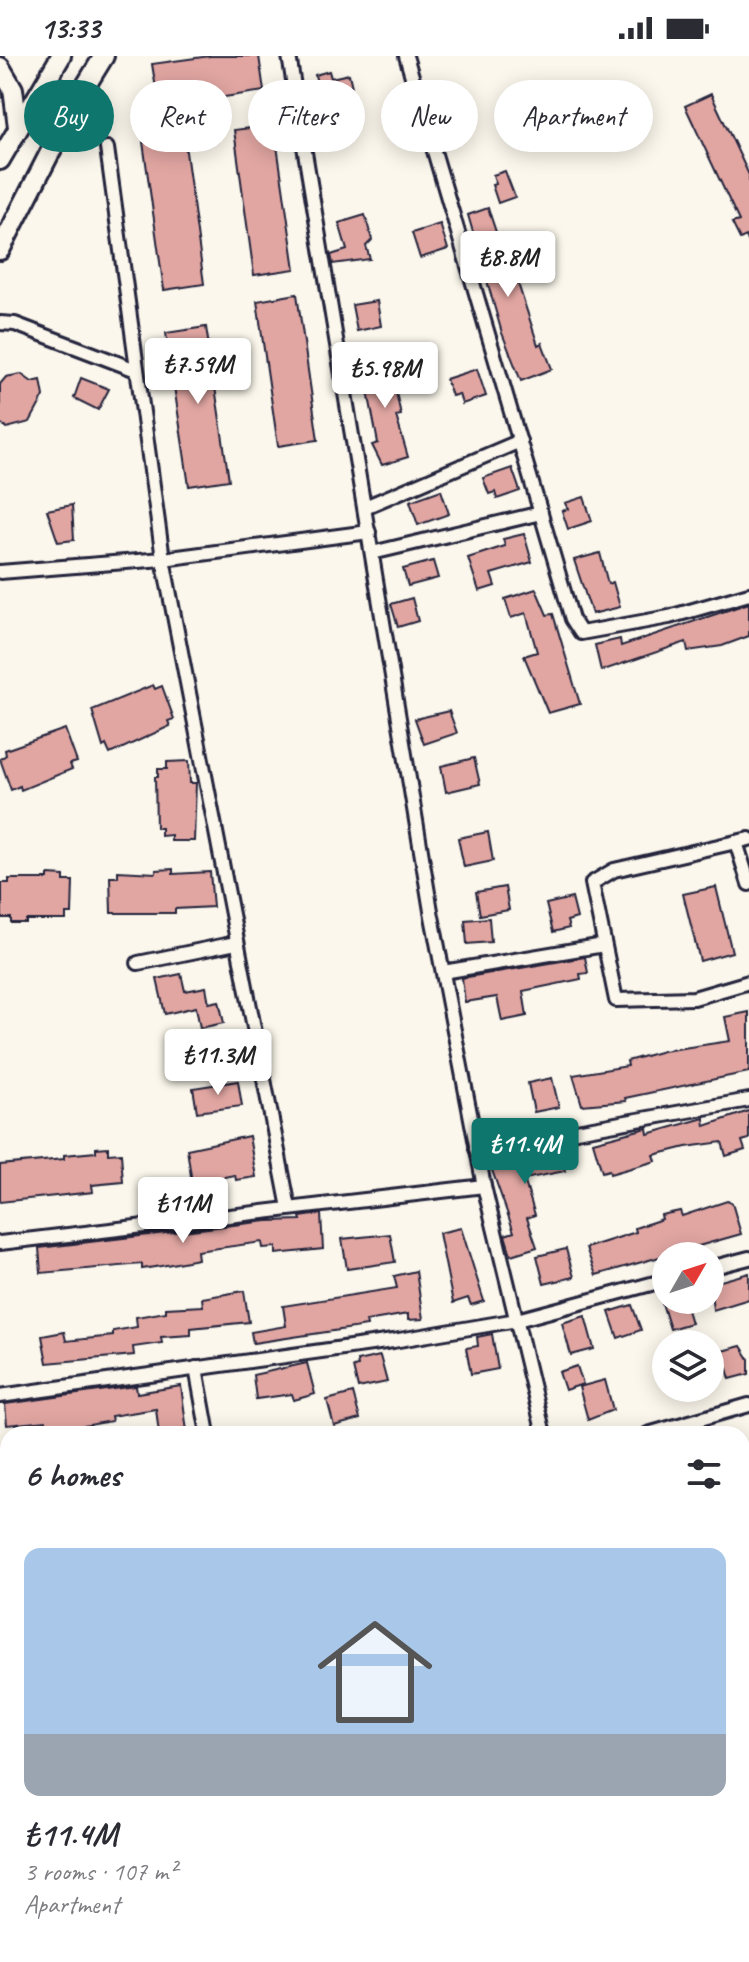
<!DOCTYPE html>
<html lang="en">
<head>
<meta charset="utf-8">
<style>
	:root { --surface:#fff; --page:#f2f2f3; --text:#2b2b33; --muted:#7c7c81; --accent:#0f766e }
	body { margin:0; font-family:Caveat,sans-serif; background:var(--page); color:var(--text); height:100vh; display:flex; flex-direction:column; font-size:30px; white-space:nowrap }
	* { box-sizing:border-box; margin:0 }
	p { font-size:26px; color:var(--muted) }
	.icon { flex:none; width:44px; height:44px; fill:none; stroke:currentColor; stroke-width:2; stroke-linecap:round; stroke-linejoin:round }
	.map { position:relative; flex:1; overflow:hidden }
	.sheet { position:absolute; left:0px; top:1370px; width:750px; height:536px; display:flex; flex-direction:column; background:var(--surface); border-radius:24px 24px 0 0; box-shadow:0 4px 20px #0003 }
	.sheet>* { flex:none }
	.banner { position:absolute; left:24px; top:24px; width:702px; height:72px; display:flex; gap:16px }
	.needle { width:52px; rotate:51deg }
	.tools { position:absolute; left:652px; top:1186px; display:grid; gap:16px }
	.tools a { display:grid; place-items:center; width:72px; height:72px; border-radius:50%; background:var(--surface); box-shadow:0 4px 20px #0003; font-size:40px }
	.price { position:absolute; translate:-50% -68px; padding:0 18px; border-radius:8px; background:#fff; color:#222; font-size:26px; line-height:52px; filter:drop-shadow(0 2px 4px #0008) }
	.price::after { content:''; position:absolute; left:50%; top:48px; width:24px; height:18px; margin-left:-12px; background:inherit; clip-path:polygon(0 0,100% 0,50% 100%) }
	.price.selected { background:var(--accent); color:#fff }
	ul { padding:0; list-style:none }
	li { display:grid; align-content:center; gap:16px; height:424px; padding:0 24px }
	li span { display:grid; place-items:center; height:248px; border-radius:16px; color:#555 }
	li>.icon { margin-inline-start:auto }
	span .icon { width:144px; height:144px; fill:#fffc; stroke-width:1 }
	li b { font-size:34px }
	h2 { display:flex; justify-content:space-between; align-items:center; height:96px; padding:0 24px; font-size:34px }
	.tag { padding:0 28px; border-radius:36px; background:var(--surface); box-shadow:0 4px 20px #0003; font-size:28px; line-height:72px }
	.tag.selected { background:var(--accent); color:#fff }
	.status { display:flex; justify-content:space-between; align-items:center; height:56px; padding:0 40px; background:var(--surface); direction:ltr }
	.status svg { height:22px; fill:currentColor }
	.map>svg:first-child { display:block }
	.green { fill:#c4e198; stroke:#73826a; stroke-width:2 }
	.building { fill:#e1a6a2; stroke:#22223b; stroke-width:2 }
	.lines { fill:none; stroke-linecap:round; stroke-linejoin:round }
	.street-casing { stroke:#22223b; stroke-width:18 }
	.secondary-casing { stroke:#22223b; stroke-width:24 }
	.highway-casing { stroke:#22223b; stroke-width:30 }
	.street { stroke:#fbf7ec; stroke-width:12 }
	.secondary { stroke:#fbf7ec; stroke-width:18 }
	.highway { stroke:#fcde96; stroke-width:24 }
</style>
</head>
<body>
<div class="status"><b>13:33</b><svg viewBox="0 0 49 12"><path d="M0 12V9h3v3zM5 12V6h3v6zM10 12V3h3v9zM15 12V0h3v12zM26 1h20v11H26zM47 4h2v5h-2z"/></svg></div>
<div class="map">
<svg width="749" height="1906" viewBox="0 0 749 1906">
	<rect width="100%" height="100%" fill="#fbf7ec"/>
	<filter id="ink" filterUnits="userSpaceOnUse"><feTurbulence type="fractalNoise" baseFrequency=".0125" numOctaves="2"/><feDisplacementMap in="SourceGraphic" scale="16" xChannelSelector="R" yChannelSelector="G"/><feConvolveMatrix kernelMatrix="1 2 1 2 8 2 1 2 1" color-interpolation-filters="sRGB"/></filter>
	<g filter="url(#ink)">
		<polygon class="green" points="742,1684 749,1698 749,1740 742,1744"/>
		<g class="building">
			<polygon points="210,0 259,0 264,35 159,51 152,8"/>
			<polygon points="329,15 331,22 349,18 352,31 320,39 315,19"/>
			<polygon points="711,38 749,119 749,187 746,180 740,183 732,167 739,165 685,50"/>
			<polygon points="274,69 295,213 254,219 234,74"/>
			<polygon points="184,81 204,228 164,234 143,86"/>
			<polygon points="505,115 515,141 498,147 492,129 496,128 493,119"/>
			<polygon points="488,152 497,179 502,178 538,289 542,287 552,313 521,325 502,277 468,159"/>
			<polygon points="365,159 372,184 366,190 370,203 333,208 331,199 347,194 339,167"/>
			<polygon points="440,168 448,193 420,202 412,177"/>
			<polygon points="297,238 318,384 278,390 257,245"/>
			<polygon points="377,245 381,270 357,275 352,249"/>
			<polygon points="206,271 229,424 189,430 166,277"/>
			<polygon points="388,300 401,359 396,360 408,401 382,409 372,389 378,387 362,304"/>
			<polygon points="477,313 486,340 462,348 459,338 452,340 446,323"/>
			<polygon points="21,318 32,326 41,324 44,340 30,366 7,372 0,367 0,328 6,321"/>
			<polygon points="81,322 109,333 98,354 74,342"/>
			<polygon points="512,412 520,435 497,443 495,436 489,438 483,422"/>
			<polygon points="441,434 449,458 418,469 410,445"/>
			<polygon points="584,441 592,465 568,473 562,455 568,453 565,447"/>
			<polygon points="72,449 74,484 58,486 47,454"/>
			<polygon points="524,478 532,506 491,518 495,530 479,535 468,502 505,490 503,483"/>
			<polygon points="600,497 608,528 613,526 620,551 592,558 574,504"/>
			<polygon points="433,505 438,522 408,530 403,513"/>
			<polygon points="536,533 547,559 553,558 580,648 548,657 524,600 537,596 526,557 511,562 505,543"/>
			<polygon points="412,542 418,565 398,571 391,548"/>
			<polygon points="749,547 749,580 722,590 688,595 686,586 601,615 595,589 620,583 621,590"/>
			<polygon points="153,629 155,633 162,630 174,663 168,665 170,670 110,698 106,689 103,691 92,654"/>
			<polygon points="449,655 457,677 424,688 415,663"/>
			<polygon points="65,673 77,706 70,708 72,713 21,734 20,730 11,734 0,703 6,699 5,694"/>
			<polygon points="474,702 480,728 446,736 441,710"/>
			<polygon points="189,705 190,727 196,727 194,785 171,785 171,779 161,780 161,772 156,772 155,721 158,721 158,713 167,713 167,706"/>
			<polygon points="488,776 493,805 464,811 458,782"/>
			<polygon points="173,813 173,818 210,816 213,851 175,853 175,857 111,857 110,821 118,821 118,815 156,817 156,814"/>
			<polygon points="48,819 64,820 64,825 73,825 72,858 66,858 66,864 26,864 26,867 11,867 11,862 2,862 2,827 9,827 9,823 48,823"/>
			<polygon points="505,831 509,854 480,859 476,836"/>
			<polygon points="716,831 732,896 700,905 683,838"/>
			<polygon points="572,842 577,862 567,865 569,872 553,876 546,848"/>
			<polygon points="489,862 491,886 467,888 465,864"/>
			<polygon points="585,901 588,917 580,918 581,923 523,935 527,960 502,965 497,941 465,946 462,922"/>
			<polygon points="181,918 185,935 206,931 209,947 219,945 224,967 200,972 196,951 165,958 157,923"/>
			<polygon points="749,956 749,1016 625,1042 626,1045 582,1049 573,1019 628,1010 627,1005 663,995 730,985 725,961"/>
			<polygon points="552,1022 559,1051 534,1056 528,1027"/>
			<polygon points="238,1025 242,1050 197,1056 193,1032"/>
			<polygon points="749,1055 749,1083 742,1085 745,1094 726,1100 722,1086 686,1091 654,1099 656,1105 610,1118 609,1114 602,1116 593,1086 647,1072 648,1078 704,1062 705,1070"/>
			<polygon points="249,1080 256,1121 236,1124 235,1119 192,1127 187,1093"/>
			<polygon points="562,1087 564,1093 570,1091 575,1109 564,1112 565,1115 524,1123 535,1159 527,1162 537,1191 511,1199 505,1179 514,1176 487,1100"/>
			<polygon points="108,1091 108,1098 121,1097 123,1126 92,1129 93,1136 0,1146 0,1109 64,1103 64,1099 96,1096 96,1092"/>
			<polygon points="727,1145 732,1147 741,1178 596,1219 586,1192 636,1176 635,1172 662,1163 661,1159 680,1155 682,1160"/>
			<polygon points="321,1158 323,1193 276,1198 276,1191 263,1192 262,1186 197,1195 198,1203 161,1210 142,1213 142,1208 41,1217 39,1192 267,1165 301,1164 300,1161"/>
			<polygon points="461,1172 484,1245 471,1249 468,1242 453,1247 439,1177"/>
			<polygon points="390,1178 395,1206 347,1213 342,1183"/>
			<polygon points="566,1193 574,1221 544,1228 537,1200"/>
			<polygon points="416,1215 423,1263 408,1264 408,1258 366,1265 367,1270 253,1287 251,1276 286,1270 283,1250 397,1232 394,1220"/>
			<polygon points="749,1217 749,1243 713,1254 710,1228"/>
			<polygon points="244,1235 249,1266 191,1272 191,1279 161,1281 162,1287 133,1291 134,1299 47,1307 42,1280 64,1276 66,1285 113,1280 113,1275 137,1271 136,1261 166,1256 166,1252 203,1250 202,1242"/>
			<polygon points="661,1244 684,1244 691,1267 670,1273"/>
			<polygon points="632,1249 641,1274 618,1282 609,1256"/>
			<polygon points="585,1260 594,1293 571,1299 562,1267"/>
			<polygon points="492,1278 498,1313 471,1318 466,1292 478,1290 477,1281"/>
			<polygon points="741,1290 749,1303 749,1318 730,1323 722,1295"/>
			<polygon points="380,1300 387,1326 358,1332 353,1311 358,1310 357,1305"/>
			<polygon points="307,1307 315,1338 294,1344 292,1338 256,1343 253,1319"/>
			<polygon points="577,1310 583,1328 565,1334 559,1316"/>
			<polygon points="605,1324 613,1354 588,1364 579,1331"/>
			<polygon points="136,1330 137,1337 181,1330 187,1375 159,1378 156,1353 111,1360 112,1365 61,1374 62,1378 48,1378 46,1365 7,1369 5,1348"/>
			<polygon points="353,1337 360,1363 334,1370 327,1344"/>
		</g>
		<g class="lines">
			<defs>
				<g id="street">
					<polyline points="289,0 431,855 484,1130 544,1378"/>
					<polyline points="406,0 572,563 581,577 669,561 749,538"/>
					<polyline points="107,92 163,503 289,1152"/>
					<polyline points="0,267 15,268 136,314"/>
					<polyline points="365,451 520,385"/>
					<polyline points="372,497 541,457"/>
					<polyline points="0,516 163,503 369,476"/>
					<polyline points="749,783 614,814 592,827 616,944 694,942 749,926"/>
					<polyline points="736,786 749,828"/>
					<polyline points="138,907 236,887"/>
					<polyline points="443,916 604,889"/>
					<polyline points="476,1093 749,1044"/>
					<polyline points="0,1187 484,1130"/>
					<polyline points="710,1212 749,1202"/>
					<polyline points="196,1312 208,1378"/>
					<polyline points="0,1340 393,1285 517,1264 666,1224"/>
					<polyline points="648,1378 749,1349"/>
					<polyline points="0,1472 8,1471"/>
					<polyline points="742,1632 749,1662"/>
					<polyline points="742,1751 749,1747"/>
				</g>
				<g id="secondary">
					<polyline points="0,11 13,33 18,71"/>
					<polyline points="0,104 61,0"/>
					<polyline points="0,194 77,44 104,0"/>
				</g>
				<g id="highway">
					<polyline points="0,1610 8,1614"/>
					<polyline points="0,1660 8,1664"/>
					<polyline points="466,1898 481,1906"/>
					<polyline points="537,1898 549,1906"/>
					<polyline points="570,1898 575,1906"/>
				</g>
			</defs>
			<use href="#street" class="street-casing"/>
			<use href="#secondary" class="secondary-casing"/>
			<use href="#highway" class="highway-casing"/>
			<use href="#street" class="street"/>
			<use href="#secondary" class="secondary"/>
			<use href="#highway" class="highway"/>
		</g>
	</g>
</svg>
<div class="tools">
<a><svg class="needle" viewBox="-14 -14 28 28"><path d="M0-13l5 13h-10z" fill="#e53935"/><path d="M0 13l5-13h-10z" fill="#7c7c81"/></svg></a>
<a><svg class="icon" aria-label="layers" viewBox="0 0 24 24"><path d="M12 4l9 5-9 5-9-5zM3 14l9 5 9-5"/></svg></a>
</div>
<b class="price" style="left:508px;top:243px">₺8.8M</b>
<b class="price" style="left:198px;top:350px">₺7.59M</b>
<b class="price" style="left:385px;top:354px">₺5.98M</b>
<b class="price" style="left:218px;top:1041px">₺11.3M</b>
<b class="price selected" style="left:525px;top:1130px">₺11.4M</b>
<b class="price" style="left:183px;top:1189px">₺11M</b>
<div class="banner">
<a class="tag selected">Buy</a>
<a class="tag">Rent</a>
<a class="tag">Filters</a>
<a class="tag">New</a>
<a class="tag">Apartment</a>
</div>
<section class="sheet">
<h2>6 homes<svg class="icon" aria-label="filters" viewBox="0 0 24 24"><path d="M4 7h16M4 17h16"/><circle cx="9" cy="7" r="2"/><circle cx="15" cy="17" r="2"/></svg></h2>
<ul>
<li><span style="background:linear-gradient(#a9c7e8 75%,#9aa5b1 0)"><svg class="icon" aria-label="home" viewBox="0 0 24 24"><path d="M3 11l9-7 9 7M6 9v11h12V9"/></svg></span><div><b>₺11.4M</b><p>3 rooms · 107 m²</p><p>Apartment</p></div></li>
</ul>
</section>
</div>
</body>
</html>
